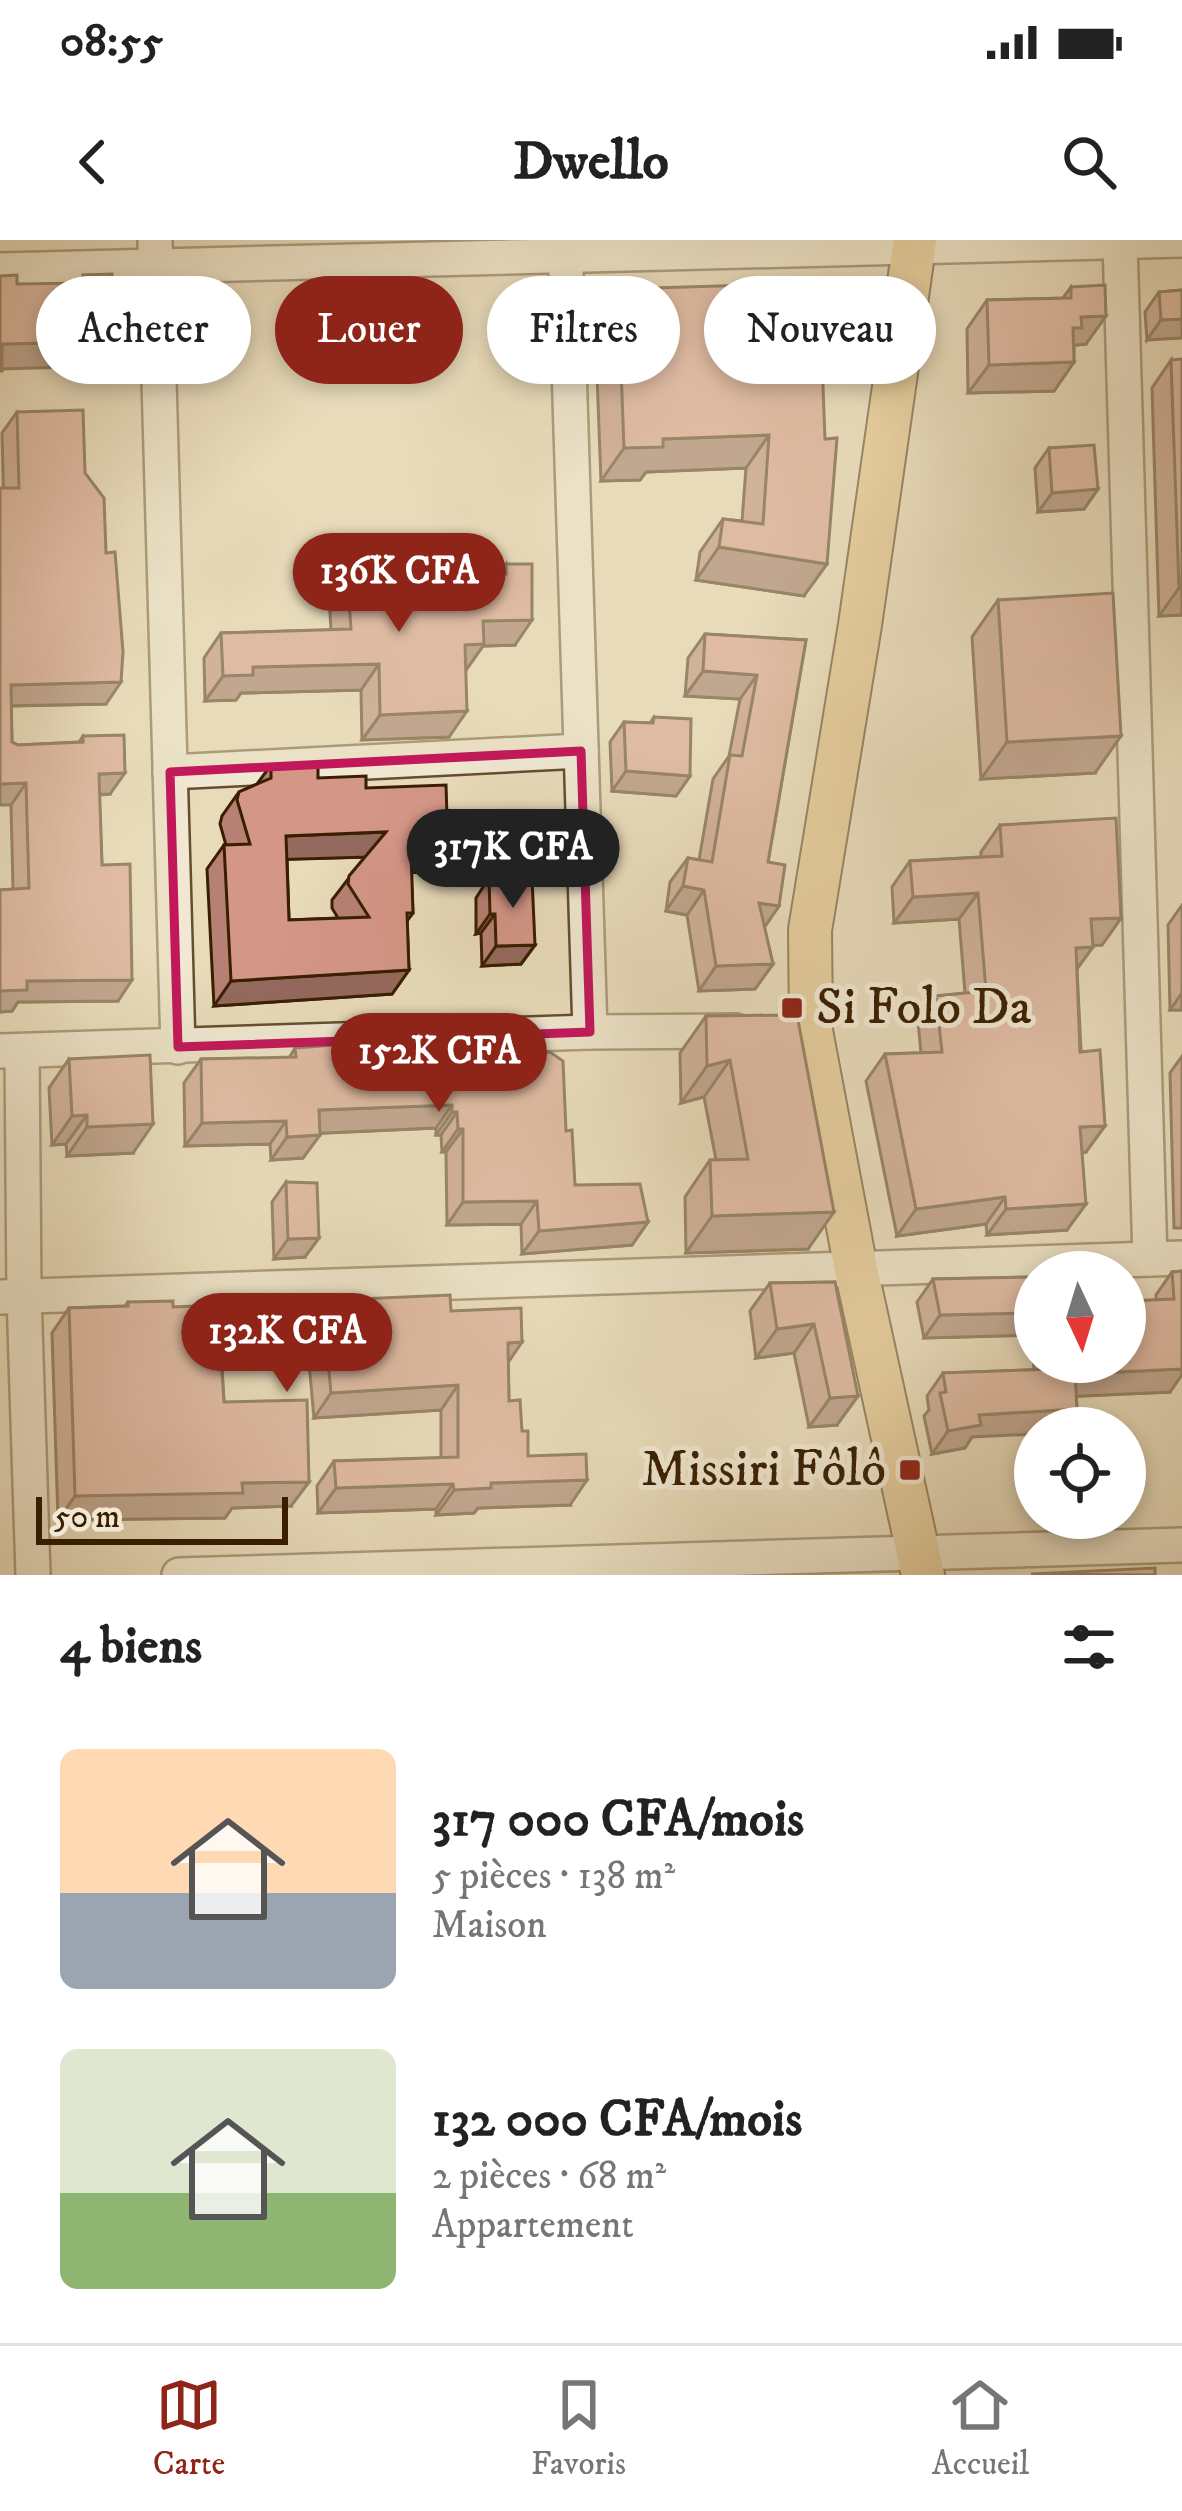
<!DOCTYPE html>
<html lang="fr">
<head>
<meta charset="utf-8">
<style>
	:root { --surface:#fff; --page:#f6f6f6; --text:#222; --muted:#767676; --line:#e0e0e0; --accent:#8f2418 }
	body { margin:0; font-family:"IM FELL DW Pica",serif; background:var(--page); color:var(--text); height:100vh; display:flex; flex-direction:column; font-size:45px; white-space:nowrap }
	* { box-sizing:border-box; margin:0 }
	p { font-size:39px; color:var(--muted) }
	.icon { flex:none; width:66px; height:66px; fill:none; stroke:currentColor; stroke-width:2; stroke-linecap:round; stroke-linejoin:round }
	.map { position:relative; height:1335px; overflow:hidden }
	.panel { display:flex; flex-direction:column; background:var(--surface); flex:1 }
	.panel>* { flex:none }
	.guide { position:absolute; left:36px; top:36px; width:1110px; height:108px; display:flex; gap:24px }
	.needle { width:78px; rotate:176deg }
	.fabs { position:absolute; left:1014px; top:1011px; display:grid; gap:24px }
	.fabs a { display:grid; place-items:center; width:132px; height:132px; border-radius:50%; background:var(--surface); box-shadow:0 6px 18px #0003; font-size:60px }
	.scale { position:absolute; left:36px; bottom:30px; width:252px; box-sizing:border-box; padding-left:12px; border:6px solid #391f00; border-top:0; font-size:33px; line-height:42px; white-space:nowrap; color:#391f00; -webkit-text-stroke:9px #f0e8d2; paint-order:stroke }
	.price { position:absolute; translate:-50% -102px; padding:0 27px; border-radius:42px; background:var(--accent); color:#fff; font-size:39px; line-height:78px; filter:drop-shadow(0 3px 6px #0008) }
	.price::after { content:''; position:absolute; left:50%; top:72px; width:36px; height:27px; margin-left:-18px; background:inherit; clip-path:polygon(0 0,100% 0,50% 100%) }
	.price.on { background:#222; color:#fff }
	ul { padding:0; list-style:none }
	li { display:flex; align-items:center; gap:36px; height:300px; padding:0 60px }
	li span { display:grid; place-items:center; flex:none; width:336px; height:240px; border-radius:18px; color:#555 }
	li>.icon { margin-inline-start:auto }
	span .icon { width:144px; height:144px; fill:#fffc; stroke-width:1 }
	li b { font-size:51px }
	h2 { display:flex; justify-content:space-between; align-items:center; height:144px; padding:0 60px; font-size:51px }
	.tag { padding:0 42px; border-radius:54px; background:var(--surface); box-shadow:0 6px 18px #0003; font-size:42px; line-height:108px }
	.tag.on { background:var(--accent); color:#fff }
	.status { display:flex; justify-content:space-between; align-items:center; height:84px; padding:0 60px; background:var(--surface); direction:ltr }
	.status svg { height:33px; fill:currentColor }
	header { display:flex; justify-content:space-between; align-items:center; height:156px; padding:0 60px; background:var(--surface); font-size:54px; font-weight:700 }
	.tab-bar { display:flex; justify-content:space-around; align-items:center; height:168px; border-top:3px solid var(--line); background:var(--surface); font-size:33px; color:var(--muted) }
	.tab-bar a { display:grid; justify-items:center; gap:6px }
	.tab-bar .on { color:var(--accent) }
	.map>svg:first-child { display:block }
	.lines { fill:none; stroke-linecap:round; stroke-linejoin:round }
	.minor-casing { stroke:#654e2e; stroke-width:38 }
	.major-casing { stroke:#391f00; stroke-width:46 }
	.minor { stroke:#f0e8d2; stroke-width:33 }
	.major { stroke:#e4be7d; stroke-width:42 }
	.wall { fill:#b68174; stroke:#391f00; stroke-width:3; fill-rule:evenodd }
	.shaded-wall { fill:#94695e; stroke:#391f00; stroke-width:3 }
	.building { fill:#d49687; stroke:#391f00; stroke-width:3; fill-rule:evenodd }
	.marked { fill:none; stroke:#c2185b; stroke-width:9; stroke-linejoin:round }
	.poi-dot { fill:#8f2418; stroke:#f0e8d2; stroke-width:4.5 }
	.labels { text-anchor:middle; dominant-baseline:central; stroke-width:10; stroke-linejoin:round; paint-order:stroke }
	.poi-label { font-size:51px; fill:#391f00; stroke:#f0e8d2; text-anchor:start }
</style>
</head>
<body>
<div class="status"><b>08:55</b><svg viewBox="0 0 49 12"><path d="M0 12V9h3v3zM5 12V6h3v6zM10 12V3h3v9zM15 12V0h3v12zM26 1h20v11H26zM47 4h2v5h-2z"/></svg></div>
<header><svg class="icon" aria-label="back" viewBox="0 0 24 24"><path d="M15 5l-7 7 7 7"/></svg>Dwello<svg class="icon" aria-label="search" viewBox="0 0 24 24"><circle cx="10" cy="10" r="6"/><path d="M15 15l6 6"/></svg></header>
<div class="map">
<svg width="1182" height="1335" viewBox="0 0 1182 1335">
	<rect width="100%" height="100%" fill="#e8dbba"/>
	<filter id="stains"><feTurbulence type="fractalNoise" baseFrequency=".00167" numOctaves="4"/><feColorMatrix values="0 0 0 0 .2 0 0 0 0 .09 0 0 0 0 .02 0 0 0 .5 -.17"/></filter>
	<radialGradient id="worn" r=".72"><stop offset=".6" stop-color="#630" stop-opacity="0"/><stop offset="1" stop-color="#630" stop-opacity=".3"/></radialGradient>
	<g class="lines">
		<defs>
			<g id="minor">
				<polyline points="155,0 178,807"/>
				<polyline points="565,0 590,792"/>
				<polyline points="1120,2 1150,1019"/>
				<polyline points="0,30 1182,0"/>
				<polyline points="170,532 581,511"/>
				<polyline points="0,811 590,792 736,791"/>
				<polyline points="22,811 24,1056 33,1335"/>
				<polyline points="0,1057 1182,1018"/>
				<polyline points="179,1335 1182,1305"/>
			</g>
			<polyline id="major" points="915,0 860,385 810,690 811,791 856,1029 923,1335"/>
		</defs>
		<use href="#minor" class="minor-casing"/>
		<use href="#major" class="major-casing"/>
		<use href="#minor" class="minor"/>
		<use href="#major" class="major"/>
	</g>
	<g class="wall">
		<polygon points="843,44 840,132 823,129 804,356 696,340 700,312 723,279 742,281 746,228 646,232 640,240 601,241 595,82 618,49 753,52 771,68 827,66"/>
		<polygon points="1071,47 1086,104 1074,105 1074,122 1054,151 968,153 967,89 987,60 1063,58"/>
		<polygon points="1182,50 1147,100 1145,72 1159,52"/>
		<polygon points="1171,120 1182,375 1159,376 1152,148"/>
		<polygon points="17,172 85,233 106,464 11,466 12,502 18,505 79,502 83,496 110,554 99,555 102,625 118,761 18,762 12,771 0,772 0,650 13,649 2,193"/>
		<polygon points="1049,208 1098,249 1084,269 1038,272 1035,228"/>
		<polygon points="506,324 515,405 483,406 466,430 449,497 362,500 361,450 241,453 236,460 205,461 204,418 221,393 331,390 329,357 347,332 376,338 499,334"/>
		<polygon points="998,360 1095,533 981,539 972,397"/>
		<polygon points="705,394 806,400 768,622 779,666 764,687 773,724 755,749 699,751 687,675 666,671 670,642 688,618 699,620 713,539 729,516 740,459 685,456 688,418"/>
		<polygon points="654,477 690,536 676,556 612,551 610,502 624,482 650,483"/>
		<path d="M271,525l36,1 11,12 48,10 65,84h-20l2,41 -6,8 2,49 -17,24 -178,12 -7,-137 17,-24h2l-6,-21 2,-8 17,-24 18,-8zM365,617l-33,43v8l6,10 -49,2 -2,-61z"/>
		<polygon points="1000,585 1121,678 1102,705 1092,705 1077,729 1086,912 1082,913 1067,990 987,995 986,984 897,996 866,841 885,814 921,813 918,782 936,756 965,753 959,679 894,683 892,647 910,621 981,617 981,612"/>
		<polygon points="489,638 535,705 521,724 482,726 481,693 476,694 476,658"/>
		<polygon points="1182,665 1182,770 1170,770 1168,685"/>
		<polygon points="797,775 808,1009 686,1013 685,957 710,920 716,920 704,857 681,863 680,813 706,776"/>
		<polygon points="444,801 525,814 566,891 575,945 648,982 632,1005 522,1014 521,984 447,985 446,912 442,912 441,895 436,895 436,888 320,893 303,918 271,920 270,904 185,906 184,843 201,819 289,818 295,808 335,812 439,808"/>
		<polygon points="1182,816 1182,988 1174,988 1170,833"/>
		<polygon points="69,819 133,913 67,916 66,904 52,905 49,848"/>
		<polygon points="286,942 305,1017 274,1019 272,962"/>
		<polygon points="1182,1031 1170,1152 1076,1156 1077,1169 1064,1188 1035,1188 972,1197 965,1208 932,1214 924,1176 929,1170 927,1156 943,1133 1034,1130 1032,1095 924,1098 917,1062 933,1039 1035,1037 1035,1122 1125,1122 1156,1060 1156,1055 1172,1032"/>
		<polygon points="835,1042 837,1185 809,1187 794,1113 756,1118 750,1071 770,1043"/>
		<polygon points="128,1062 173,1067 451,1071 522,1102 508,1122 509,1161 522,1191 528,1216 570,1265 478,1268 474,1273 436,1275 436,1269 318,1273 317,1246 334,1221 441,1218 441,1170 314,1178 309,1123 222,1126 224,1162 291,1266 232,1268 225,1278 58,1280 52,1093 69,1068 125,1066"/>
	</g>
	<g class="shaded-wall">
		<polygon points="83,65 112,65 98,85 69,85"/>
		<polygon points="1106,76 1086,104 1069,106 1053,117 1081,77"/>
		<polygon points="1182,79 1182,98 1147,100 1161,80"/>
		<polygon points="828,92 863,99 840,132 817,128"/>
		<polygon points="87,102 70,127 0,129 2,104"/>
		<polygon points="1074,122 1054,151 968,153 989,125"/>
		<polygon points="769,195 746,228 646,232 640,240 601,241 624,208 663,199"/>
		<polygon points="1098,249 1084,269 1038,272 1052,253"/>
		<polygon points="719,307 827,324 804,356 696,340"/>
		<polygon points="1179,348 1182,348 1182,375 1159,376"/>
		<polygon points="532,380 515,405 483,406 466,430 447,430 483,381"/>
		<polygon points="379,424 361,450 241,453 236,460 205,461 223,436 253,427"/>
		<polygon points="703,431 757,435 740,459 685,456"/>
		<polygon points="121,442 106,464 0,466 11,445"/>
		<polygon points="467,471 449,497 362,500 380,475"/>
		<polygon points="1121,496 1095,533 981,539 1007,502"/>
		<polygon points="626,531 690,536 676,556 612,551"/>
		<polygon points="125,533 110,554 84,555 99,534"/>
		<polygon points="26,543 11,565 0,565 0,544"/>
		<polygon points="386,592 369,617 269,620 286,596"/>
		<polygon points="448,608 431,632 394,633 411,609"/>
		<polygon points="683,646 704,650 687,675 666,671"/>
		<polygon points="978,653 959,679 894,683 913,657"/>
		<polygon points="759,663 779,666 762,691"/>
		<polygon points="490,674 495,674 481,693 476,694"/>
		<polygon points="1121,678 1102,705 1072,706 1091,679"/>
		<polygon points="535,705 521,724 482,726 496,706"/>
		<polygon points="1093,707 1074,733 1076,708"/>
		<polygon points="773,724 755,749 699,751 716,726"/>
		<polygon points="409,730 392,754 214,766 231,741"/>
		<polygon points="132,740 118,761 18,762 12,771 0,772 0,751 27,741"/>
		<polygon points="1182,753 1182,770 1170,770"/>
		<polygon points="730,820 704,857 681,863 707,826"/>
		<polygon points="452,865 436,888 303,894 319,870"/>
		<polygon points="452,872 457,872 441,895 436,895"/>
		<polygon points="87,875 66,904 52,905 72,876"/>
		<polygon points="286,881 270,904 185,906 202,883"/>
		<polygon points="153,884 133,913 67,916 87,887"/>
		<polygon points="1105,886 1086,912 1062,914 1080,887"/>
		<polygon points="458,889 463,889 446,912 442,912"/>
		<polygon points="320,895 303,918 271,920 287,897"/>
		<polygon points="1005,957 986,984 897,996 916,969"/>
		<polygon points="537,961 521,984 447,985 463,962"/>
		<polygon points="1086,964 1067,990 987,995 1006,969"/>
		<polygon points="834,972 808,1009 686,1013 712,976"/>
		<polygon points="648,982 632,1005 522,1014 539,991"/>
		<polygon points="319,998 305,1017 274,1019 288,999"/>
		<polygon points="1035,1073 1035,1091 1032,1095 924,1098 940,1075"/>
		<polygon points="814,1084 794,1113 756,1118 777,1089"/>
		<polygon points="326,1099 309,1123 202,1127 220,1102"/>
		<polygon points="522,1102 505,1127 508,1103"/>
		<polygon points="1182,1129 1182,1135 1170,1152 1059,1157 1075,1134"/>
		<polygon points="458,1145 441,1170 314,1178 331,1153"/>
		<polygon points="858,1156 837,1185 809,1187 830,1158"/>
		<polygon points="1077,1169 1064,1188 1035,1188 1035,1194 972,1197 965,1208 932,1214 948,1191 979,1175"/>
		<polygon points="587,1240 570,1265 478,1268 474,1273 436,1275 454,1250 491,1243"/>
		<polygon points="309,1242 291,1266 232,1268 225,1278 58,1280 75,1256 242,1243"/>
		<polygon points="453,1244 436,1269 318,1273 336,1248"/>
	</g>
	<g class="building">
		<polygon points="112,34 112,65 87,65 86,43 83,43 83,35"/>
		<polygon points="17,35 17,44 86,43 87,102 2,104 2,131 0,131 0,36"/>
		<polygon points="843,44 872,48 863,99 828,92 828,120 822,120 825,199 837,198 827,324 719,307 723,279 763,284 769,195 663,199 663,207 624,208 618,49 752,45 753,52 771,51 771,68 839,66"/>
		<polygon points="1105,45 1106,76 1081,77 1082,88 1073,88 1074,122 989,125 987,60 1071,58 1071,47"/>
		<polygon points="1182,50 1182,79 1161,80 1159,52"/>
		<polygon points="1182,119 1182,348 1179,348 1171,120"/>
		<polygon points="83,170 85,233 104,258 106,313 115,312 123,412 121,442 11,445 12,502 18,505 83,502 83,496 124,495 125,533 99,534 102,625 130,624 132,740 27,741 27,750 0,751 0,650 29,648 26,543 0,544 0,248 19,248 17,172"/>
		<polygon points="1094,205 1098,249 1052,253 1049,208"/>
		<polygon points="506,324 532,324 532,380 483,381 484,404 465,405 467,471 380,475 379,424 253,427 253,435 223,436 221,393 351,389 347,332 375,330 376,338 506,334"/>
		<polygon points="1113,353 1121,496 1007,502 998,360"/>
		<polygon points="705,394 806,400 768,622 785,625 779,666 759,663 773,724 716,726 704,650 683,646 688,618 712,622 730,515 742,516 757,435 703,431"/>
		<polygon points="654,477 691,479 690,536 626,531 624,482 653,483"/>
		<path d="M307,523v3h11v12l48,-2v12l80,-3 2,63 -37,1 2,64h-6l2,57 -178,11 -7,-136 26,-1 -13,-44 2,-8 32,-14v-13zM386,592l-37,44 -1,8 21,33 -80,3 -3,-84z"/>
		<polygon points="1116,578 1121,678 1091,679 1093,707 1076,708 1080,812 1100,810 1105,886 1080,887 1086,964 1006,969 1005,957 916,969 885,814 942,812 936,756 986,751 978,653 913,657 910,621 1002,616 1000,585"/>
		<polygon points="489,638 532,638 535,705 496,706 495,674 490,674"/>
		<polygon points="797,775 834,972 712,976 710,920 748,919 730,820 707,826 706,776"/>
		<polygon points="525,799 525,814 550,812 563,821 566,891 572,890 575,945 640,944 648,982 539,991 537,961 463,962 463,889 458,889 457,872 452,872 452,865 319,870 320,895 287,897 286,881 202,883 201,819 296,817 295,808 335,805 335,812 444,808 444,801"/>
		<polygon points="150,815 153,884 87,887 87,875 72,876 69,819"/>
		<polygon points="286,942 317,943 319,998 288,999"/>
		<polygon points="1182,1031 1182,1129 1075,1134 1077,1169 979,1175 981,1185 948,1191 940,1153 946,1152 943,1133 1051,1129 1050,1122 1125,1122 1125,1061 1174,1059 1172,1032"/>
		<polygon points="1035,1037 1035,1073 940,1075 933,1039"/>
		<polygon points="835,1042 858,1156 830,1158 814,1084 777,1089 770,1043"/>
		<polygon points="450,1055 451,1071 521,1068 522,1102 508,1103 509,1161 520,1160 522,1191 528,1191 528,1216 586,1214 587,1240 491,1243 491,1248 454,1250 453,1244 336,1248 334,1221 458,1217 458,1145 331,1153 326,1099 220,1102 224,1162 307,1160 309,1242 242,1243 243,1253 75,1256 69,1068 128,1066 128,1062 173,1061 173,1067"/>
		<polygon points="1155,1328 1155,1335 1031,1334"/>
	</g>
	<path d="M0 0H1182V1335H0ZM581,511l9,281 -412,15 -8,-275z" fill="#e8dbba" fill-opacity=".55" fill-rule="evenodd"/>
	<path class="marked" d="M581,511l9,281 -412,15 -8,-275z"/>
	<g class="poi-dot">
		<rect x="780" y="756" width="24" height="24" rx="6"/>
		<rect x="898" y="1218" width="24" height="24" rx="6"/>
	</g>
	<g class="labels">
		<g class="poi-label">
			<text x="816" y="768">Si Folo Da</text>
			<text x="886" y="1230" text-anchor="end">Missiri Fôlô</text>
		</g>
	</g>
	<rect width="100%" height="100%" filter="url(#stains)"/>
	<rect width="100%" height="100%" fill="url(#worn)"/>
</svg>
<div class="fabs">
<a><svg class="needle" viewBox="-14 -14 28 28"><path d="M0-13l5 13h-10z" fill="#e53935"/><path d="M0 13l5-13h-10z" fill="#767676"/></svg></a>
<a><svg class="icon" aria-label="locate" viewBox="0 0 24 24"><circle cx="12" cy="12" r="6"/><path d="M12 2v4M12 18v4M2 12h4M18 12h4"/></svg></a>
</div>
<div class="scale">50 m</div>
<b class="price" style="left:399px;top:395px">136K CFA</b>
<b class="price on" style="left:513px;top:671px">317K CFA</b>
<b class="price" style="left:439px;top:875px">152K CFA</b>
<b class="price" style="left:287px;top:1155px">132K CFA</b>
<div class="guide">
<a class="tag">Acheter</a>
<a class="tag on">Louer</a>
<a class="tag">Filtres</a>
<a class="tag">Nouveau</a>
</div>
</div>
<section class="panel">
<h2>4 biens<svg class="icon" aria-label="filters" viewBox="0 0 24 24"><path d="M4 7h16M4 17h16"/><circle cx="9" cy="7" r="2"/><circle cx="15" cy="17" r="2"/></svg></h2>
<ul>
<li><span style="background:linear-gradient(#ffd9b3 60%,#9aa5b1 0)"><svg class="icon" aria-label="home" viewBox="0 0 24 24"><path d="M3 11l9-7 9 7M6 9v11h12V9"/></svg></span><div><b>317 000 CFA/mois</b><p>5 pièces · 138 m²</p><p>Maison</p></div></li>
<li><span style="background:linear-gradient(#dfe7d0 60%,#8fb573 0)"><svg class="icon" aria-label="home" viewBox="0 0 24 24"><path d="M3 11l9-7 9 7M6 9v11h12V9"/></svg></span><div><b>132 000 CFA/mois</b><p>2 pièces · 68 m²</p><p>Appartement</p></div></li>
</ul>
</section>
<nav class="tab-bar">
<a class="on"><svg class="icon" aria-label="map" viewBox="0 0 24 24"><path d="M3 6l6-2 6 2 6-2v14l-6 2-6-2-6 2zM9 4v14M15 6v14"/></svg>Carte</a>
<a><svg class="icon" aria-label="saved" viewBox="0 0 24 24"><path d="M7 4h10v16l-5-4-5 4z"/></svg>Favoris</a>
<a><svg class="icon" aria-label="home" viewBox="0 0 24 24"><path d="M3 11l9-7 9 7M6 9v11h12V9"/></svg>Accueil</a>
</nav>
</body>
</html>
